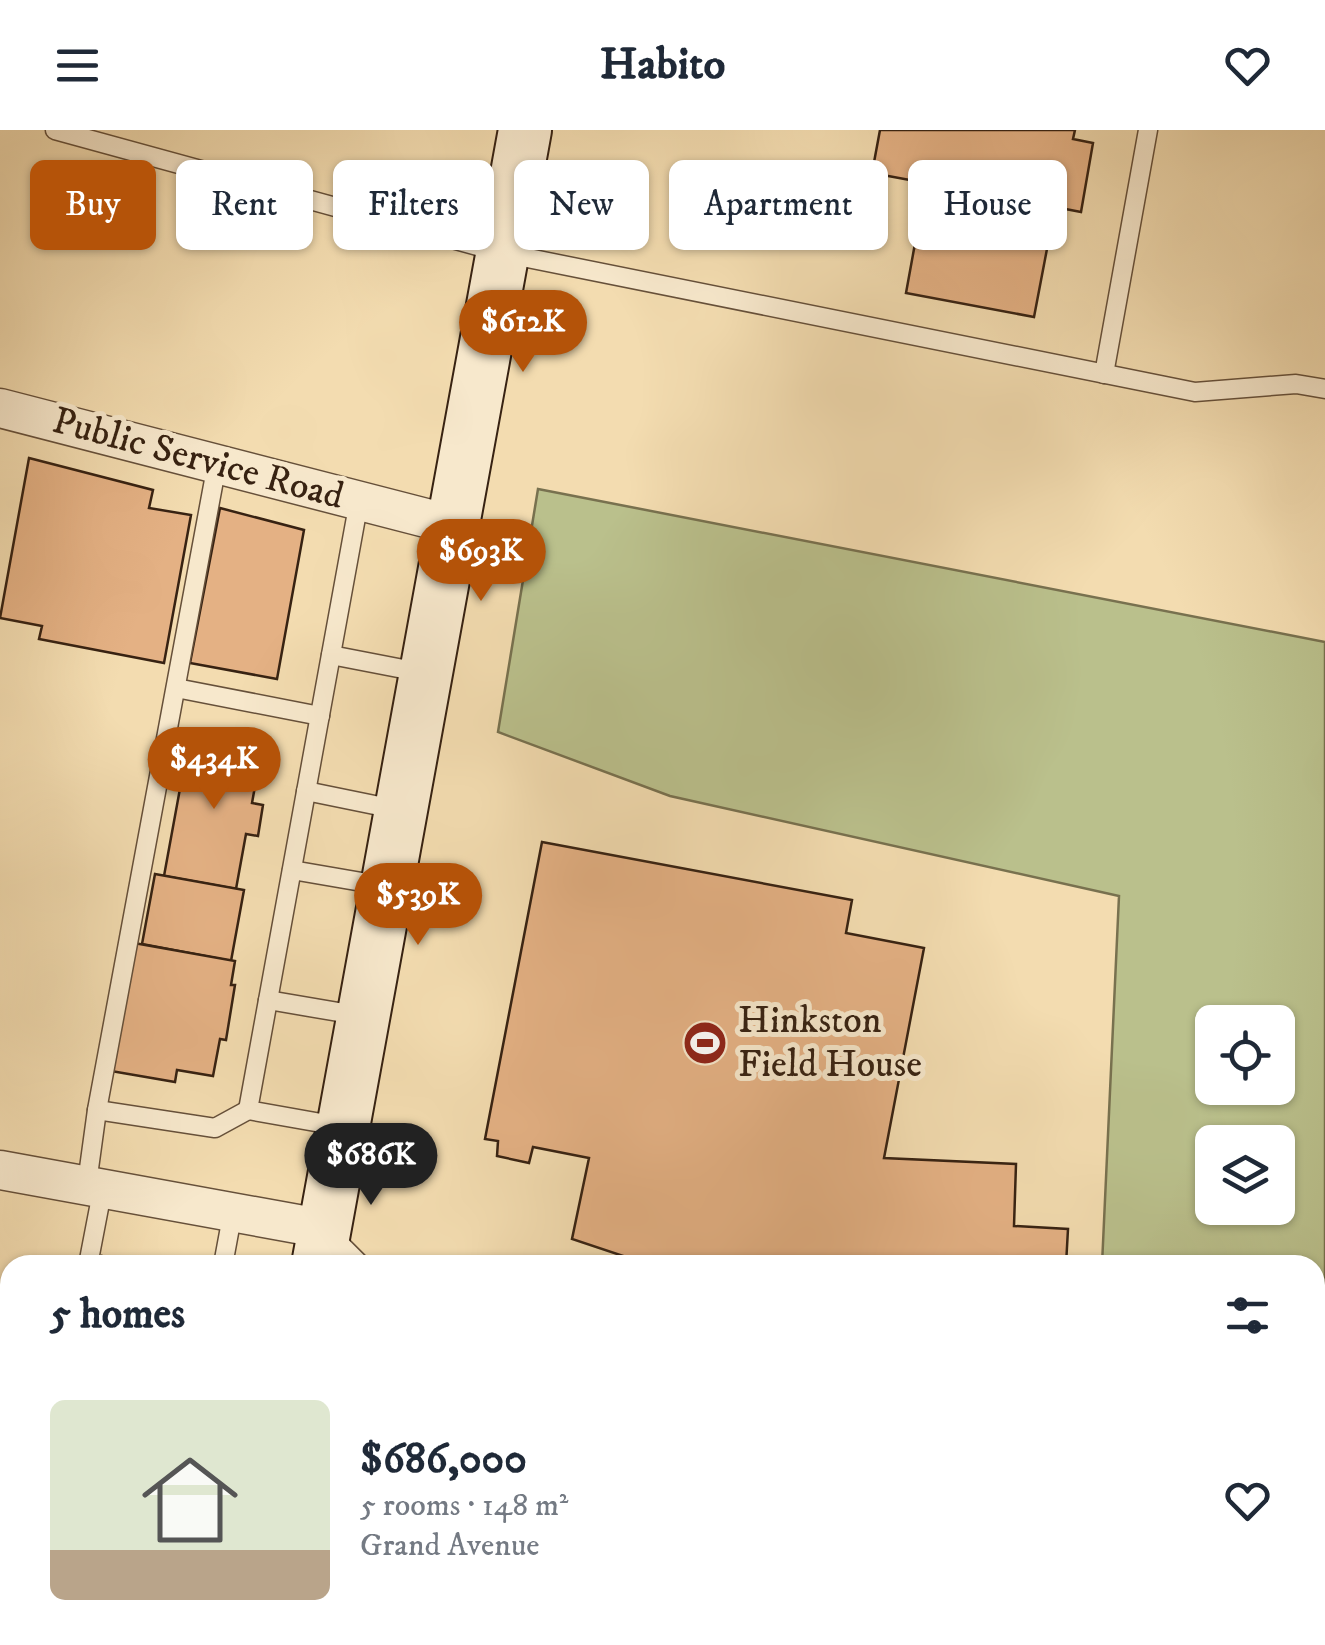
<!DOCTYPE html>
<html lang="en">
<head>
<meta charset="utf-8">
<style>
	:root { --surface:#fff; --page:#f6f6f7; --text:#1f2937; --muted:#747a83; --accent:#b45309 }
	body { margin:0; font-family:"IM FELL DW Pica",serif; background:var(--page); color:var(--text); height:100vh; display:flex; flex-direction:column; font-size:38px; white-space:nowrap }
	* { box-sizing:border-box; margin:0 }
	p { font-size:32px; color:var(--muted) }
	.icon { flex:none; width:55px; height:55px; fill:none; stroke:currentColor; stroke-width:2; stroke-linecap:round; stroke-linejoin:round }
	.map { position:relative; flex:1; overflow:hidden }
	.drawer { position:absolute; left:0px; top:1125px; width:1325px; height:390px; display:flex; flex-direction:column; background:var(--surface); border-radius:30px 30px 0 0; box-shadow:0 2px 8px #0004 }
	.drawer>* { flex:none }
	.hud { position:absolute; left:30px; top:30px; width:1265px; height:90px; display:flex; gap:20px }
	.tools { position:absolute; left:1195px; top:875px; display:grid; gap:20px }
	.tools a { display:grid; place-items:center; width:100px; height:100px; border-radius:15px; background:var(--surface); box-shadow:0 2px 8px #0004; font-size:50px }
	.price { position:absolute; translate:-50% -85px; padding:0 22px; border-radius:35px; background:var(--accent); color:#fff; font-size:32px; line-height:65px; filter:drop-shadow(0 2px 5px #0008) }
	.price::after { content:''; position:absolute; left:50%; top:60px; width:30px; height:22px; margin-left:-15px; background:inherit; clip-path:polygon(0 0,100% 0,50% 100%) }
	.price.selected { background:#222; color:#fff }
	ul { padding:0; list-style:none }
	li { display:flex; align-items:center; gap:30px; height:250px; padding:0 50px }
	li span { display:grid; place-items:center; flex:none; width:280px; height:200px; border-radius:15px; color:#555 }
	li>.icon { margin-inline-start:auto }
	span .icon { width:120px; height:120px; fill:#fffc; stroke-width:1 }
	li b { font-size:42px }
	h2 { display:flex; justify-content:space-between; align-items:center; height:120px; padding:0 50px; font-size:42px }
	.chip { padding:0 35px; border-radius:15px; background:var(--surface); box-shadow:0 2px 8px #0004; font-size:35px; line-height:90px }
	.chip.selected { background:var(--accent); color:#fff }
	header { display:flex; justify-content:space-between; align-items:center; height:130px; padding:0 50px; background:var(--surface); font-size:45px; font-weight:700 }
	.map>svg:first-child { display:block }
	.green { fill:#bac08c; stroke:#78714f; stroke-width:2.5; fill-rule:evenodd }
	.building { fill:#e4b184; stroke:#372212; stroke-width:2.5 }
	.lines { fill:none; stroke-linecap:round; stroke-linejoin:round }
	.service-casing { stroke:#66503a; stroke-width:21 }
	.minor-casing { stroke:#66503a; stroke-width:41 }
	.secondary-casing { stroke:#372212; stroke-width:56 }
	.service { stroke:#f7e8cc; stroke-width:18 }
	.minor { stroke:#f7e8cc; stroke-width:38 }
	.secondary { stroke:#f7e8cc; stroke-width:52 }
	.labels { text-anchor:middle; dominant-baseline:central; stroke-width:10; stroke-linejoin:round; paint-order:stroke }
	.street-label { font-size:38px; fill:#372212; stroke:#f7e8cc }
	.poi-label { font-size:38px; fill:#372212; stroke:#f7e8cc; text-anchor:start }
</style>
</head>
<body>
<header><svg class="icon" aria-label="menu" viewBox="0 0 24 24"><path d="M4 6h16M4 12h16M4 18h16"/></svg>Habito<svg class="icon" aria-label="heart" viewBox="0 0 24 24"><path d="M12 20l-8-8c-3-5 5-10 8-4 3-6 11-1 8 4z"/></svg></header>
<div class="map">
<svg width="1325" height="1515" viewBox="0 0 1325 1515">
	<rect width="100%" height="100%" fill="#f3dcb0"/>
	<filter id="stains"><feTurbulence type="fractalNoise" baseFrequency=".002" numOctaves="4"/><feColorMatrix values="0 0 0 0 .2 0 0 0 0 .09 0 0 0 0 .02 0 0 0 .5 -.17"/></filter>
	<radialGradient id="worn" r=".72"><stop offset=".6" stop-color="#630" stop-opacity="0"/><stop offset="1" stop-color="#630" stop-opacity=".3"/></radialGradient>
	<path class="green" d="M538,359l787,153v1003h-104l2,-10h92v-370h-213l17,-369 -449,-100 -172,-64zM1212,892h66v66h-66zM1212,1012h66v66h-66z"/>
	<g class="building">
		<polygon points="880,0 1075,0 1073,9 1093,13 1081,82 1055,77 1034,187 906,163 926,53 872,43"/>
		<polygon points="29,328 153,360 149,378 191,385 164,533 39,509 42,496 0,488"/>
		<polygon points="220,378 304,400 277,549 190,533"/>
		<polygon points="190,604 262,617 252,673 263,675 258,706 246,704 236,759 164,746"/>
		<polygon points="542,712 852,770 846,803 924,818 884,1028 1016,1034 1014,1096 1068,1099 1066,1135 650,1135 572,1109 589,1028 533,1017 529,1033 497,1026 498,1011 485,1009"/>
		<polygon points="155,744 244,760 231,831 142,814"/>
		<polygon points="134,813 235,831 231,855 235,855 226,910 220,909 213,946 177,940 175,952 111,941"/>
		<polygon points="102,1126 152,1135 100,1135"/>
	</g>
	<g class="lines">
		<defs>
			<g id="service">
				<polyline points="55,0 503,123 1195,262 1296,254 1325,259"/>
				<polyline points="1104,244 1148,0"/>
				<polyline points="331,525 424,543"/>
				<polyline points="176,558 320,586"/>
				<polyline points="306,661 399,680"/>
				<polyline points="292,740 385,756"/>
				<polyline points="268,870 362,886"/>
				<polyline points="97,980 215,998 248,980"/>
				<polyline points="338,996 248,980 359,371"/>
				<polyline points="87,1053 97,980 217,334"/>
				<polyline points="333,1107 361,1135"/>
				<polyline points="88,1135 103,1057"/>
				<polyline points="223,1135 233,1081"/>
				<polyline points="475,1505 531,1515"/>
				<polyline points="133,1515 135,1505"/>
				<polyline points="819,1515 820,1505"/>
			</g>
			<g id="minor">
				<polyline points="0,278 453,395"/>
				<polyline points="0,1040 325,1099"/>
			</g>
			<g id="secondary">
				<polyline points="318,1135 525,0"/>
				<polyline points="248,1515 250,1505"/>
			</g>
		</defs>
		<use href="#service" class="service-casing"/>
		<use href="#minor" class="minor-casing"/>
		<use href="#secondary" class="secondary-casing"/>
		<use href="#service" class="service"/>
		<use href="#minor" class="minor"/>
		<use href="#secondary" class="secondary"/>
	</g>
	<defs>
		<symbol id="stadium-disc" viewBox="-11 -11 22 22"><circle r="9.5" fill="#8f2418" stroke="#f7e8cc"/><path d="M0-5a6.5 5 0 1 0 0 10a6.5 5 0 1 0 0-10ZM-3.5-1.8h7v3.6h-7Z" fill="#fff"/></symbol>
	</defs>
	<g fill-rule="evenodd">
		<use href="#stadium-disc" x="680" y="888" width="50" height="50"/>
	</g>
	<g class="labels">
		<g class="street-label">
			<text transform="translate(198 329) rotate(15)">Public Service Road</text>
		</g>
		<g class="poi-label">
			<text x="738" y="891">Hinkston<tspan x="738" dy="44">Field House</tspan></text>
		</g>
	</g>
	<rect width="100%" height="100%" filter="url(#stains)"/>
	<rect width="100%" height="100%" fill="url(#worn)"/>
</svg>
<div class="tools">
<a><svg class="icon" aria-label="locate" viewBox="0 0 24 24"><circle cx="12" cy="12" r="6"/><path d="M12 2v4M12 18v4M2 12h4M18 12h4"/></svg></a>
<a><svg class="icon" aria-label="layers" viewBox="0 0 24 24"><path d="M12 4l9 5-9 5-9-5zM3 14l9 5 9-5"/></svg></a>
</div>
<b class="price" style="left:523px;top:245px">$612K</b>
<b class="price" style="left:481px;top:474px">$693K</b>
<b class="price" style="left:214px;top:682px">$434K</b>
<b class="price" style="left:418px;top:818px">$539K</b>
<b class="price selected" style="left:371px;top:1078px">$686K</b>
<div class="hud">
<a class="chip selected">Buy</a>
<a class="chip">Rent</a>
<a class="chip">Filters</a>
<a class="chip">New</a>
<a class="chip">Apartment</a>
<a class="chip">House</a>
</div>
<section class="drawer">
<h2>5 homes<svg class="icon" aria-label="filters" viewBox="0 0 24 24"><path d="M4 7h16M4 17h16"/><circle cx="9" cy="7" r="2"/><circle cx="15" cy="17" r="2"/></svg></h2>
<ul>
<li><span style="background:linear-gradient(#dfe7d0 75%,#b9a48a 0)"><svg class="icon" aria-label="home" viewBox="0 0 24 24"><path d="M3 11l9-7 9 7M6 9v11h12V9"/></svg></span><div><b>$686,000</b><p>5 rooms · 148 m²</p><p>Grand Avenue</p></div><svg class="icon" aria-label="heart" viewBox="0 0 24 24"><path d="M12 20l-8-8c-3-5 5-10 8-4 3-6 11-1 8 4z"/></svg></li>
</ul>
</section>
</div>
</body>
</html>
